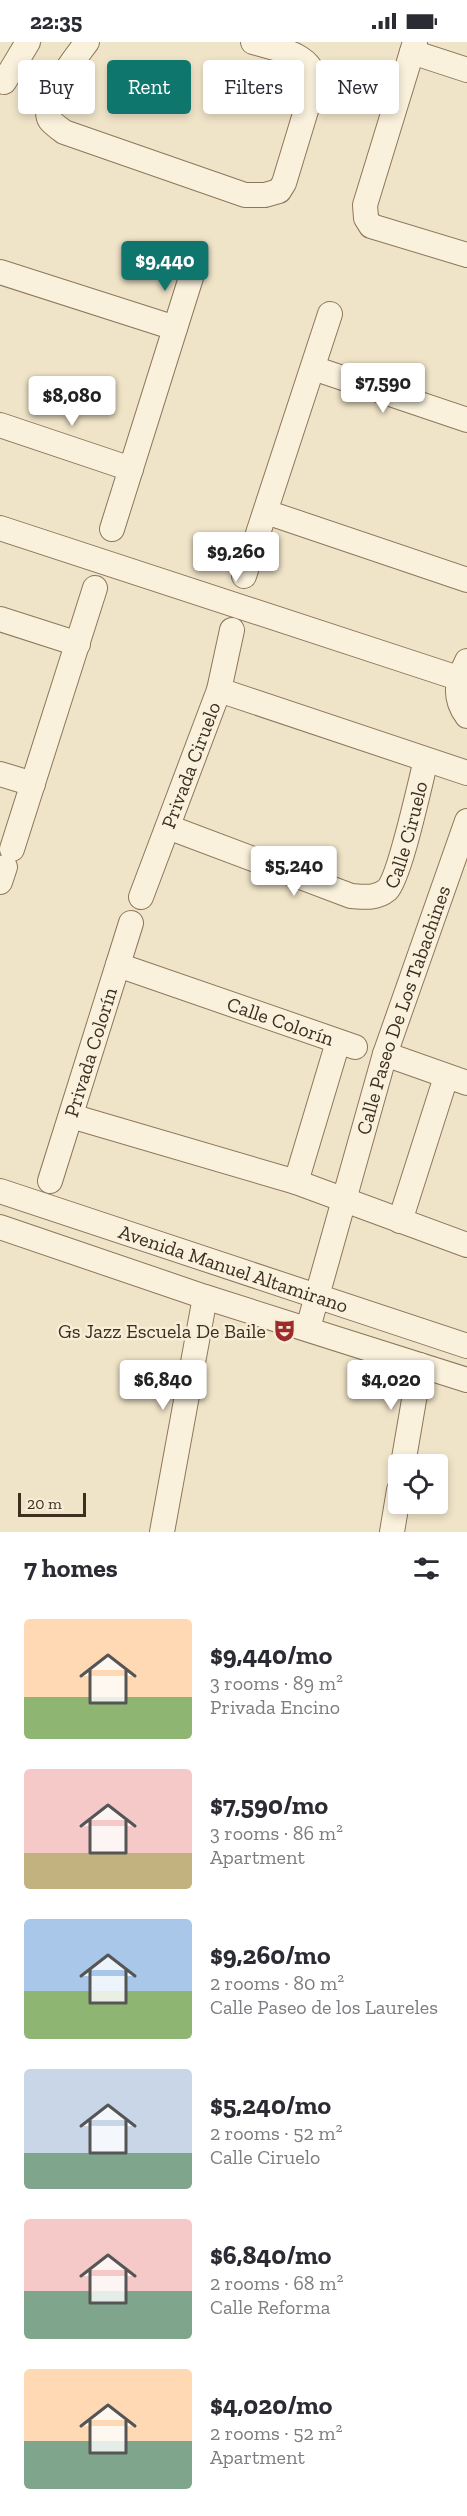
<!DOCTYPE html>
<html lang="en">
<head>
<meta charset="utf-8">
<style>
	:root { --surface:#fff; --page:#f2f2f3; --text:#2b2b33; --muted:#7c7c81; --accent:#0f766e }
	body { margin:0; font-family:"Zilla Slab",serif; background:var(--page); color:var(--text); height:100vh; display:flex; flex-direction:column; font-size:22px; white-space:nowrap }
	* { box-sizing:border-box; margin:0 }
	p { font-size:20px; color:var(--muted) }
	.icon { flex:none; width:33px; height:33px; fill:none; stroke:currentColor; stroke-width:2; stroke-linecap:round; stroke-linejoin:round }
	.map { position:relative; height:1490px; overflow:hidden }
	.details { display:flex; flex-direction:column; background:var(--surface); flex:1 }
	.details>* { flex:none }
	.top-card { position:absolute; left:18px; top:18px; width:432px; height:54px; display:flex; gap:12px }
	.fabs { position:absolute; left:388px; top:1412px; display:grid; gap:12px }
	.fabs a { display:grid; place-items:center; width:60px; height:60px; border-radius:6px; background:var(--surface); box-shadow:0 3px 9px #0003; font-size:30px }
	.scale { position:absolute; left:18px; bottom:15px; width:68px; box-sizing:border-box; padding-left:6px; border:3px solid #3d2e20; border-top:0; font-size:16px; line-height:21px; white-space:nowrap; color:#3d2e20; -webkit-text-stroke:4px #f7eed8; paint-order:stroke }
	.price { position:absolute; translate:-50% -51px; padding:0 14px; border-radius:6px; background:#fff; color:#222; font-size:20px; line-height:39px; filter:drop-shadow(0 2px 3px #0008) }
	.price::after { content:''; position:absolute; left:50%; top:36px; width:18px; height:14px; margin-left:-9px; background:inherit; clip-path:polygon(0 0,100% 0,50% 100%) }
	.price.on { background:var(--accent); color:#fff }
	ul { padding:0; list-style:none }
	li { display:flex; align-items:center; gap:18px; height:150px; padding:0 24px }
	li span { display:grid; place-items:center; flex:none; width:168px; height:120px; border-radius:6px; color:#555 }
	li>.icon { margin-inline-start:auto }
	span .icon { width:72px; height:72px; fill:#fffc; stroke-width:1 }
	li b { font-size:26px }
	h2 { display:flex; justify-content:space-between; align-items:center; height:72px; padding:0 24px; font-size:26px }
	.pill { padding:0 21px; border-radius:6px; background:var(--surface); box-shadow:0 3px 9px #0003; font-size:21px; line-height:54px }
	.pill.on { background:var(--accent); color:#fff }
	.status { display:flex; justify-content:space-between; align-items:center; height:42px; padding:0 30px; background:var(--surface); direction:ltr }
	.status svg { height:16px; fill:currentColor }
	.map>svg:first-child { display:block }
	.lines { fill:none; stroke-linecap:round; stroke-linejoin:round }
	.street-casing { stroke:#8d765c; stroke-width:26 }
	.street { stroke:#faf1dc; stroke-width:24 }
	.labels { text-anchor:middle; dominant-baseline:central; stroke-width:5; stroke-linejoin:round; paint-order:stroke }
	.street-label { font-size:20px; fill:#3d2e20; stroke:#f7eed8 }
	.poi-label { font-size:20px; fill:#3d2e20; stroke:#f7eed8; text-anchor:end }
</style>
</head>
<body>
<div class="status"><b>22:35</b><svg viewBox="0 0 49 12"><path d="M0 12V9h3v3zM5 12V6h3v6zM10 12V3h3v9zM15 12V0h3v12zM26 1h20v11H26zM47 4h2v5h-2z"/></svg></div>
<div class="map">
<svg width="467" height="1490" viewBox="0 0 467 1490">
	<rect width="100%" height="100%" fill="#f0e4c8"/>
	<g class="lines">
		<defs>
			<g id="street">
				<path d="M87,0c-11,15 -48,60 -37,78 3,4 10,9 14,12l181,63h20l14,-4 5,-8 31,-102c-3,-28 -39,-32 -62,-39"/>
				<polyline points="415,0 365,163 366,176 371,184 467,213"/>
				<polyline points="412,10 467,28"/>
				<polyline points="0,39 4,40 28,0"/>
				<polyline points="0,230 175,286"/>
				<polyline points="313,326 467,378"/>
				<polyline points="0,383 131,427"/>
				<polyline points="266,470 467,538"/>
				<polyline points="0,486 458,636"/>
				<polyline points="112,487 194,226"/>
				<polyline points="244,534 330,272"/>
				<polyline points="0,577 78,602"/>
				<path d="M467,619c-10,20 -14,36 0,55"/>
				<polyline points="219,648 467,731"/>
				<polyline points="0,732 33,742"/>
				<path id="s1" d="M168,785l183,69c13,1 25,3 36,-6 13,-13 33,-107 39,-130"/>
				<polyline points="12,807 95,546"/>
				<polyline points="0,840 5,825"/>
				<path id="s2" d="M141,855l78,-207 13,-60"/>
				<path id="s3" d="M118,923l237,82"/>
				<polyline points="385,1012 467,1041"/>
				<polyline points="71,1074 296,1140 467,1203"/>
				<path id="s4" d="M50,1139l81,-258"/>
				<polyline points="296,1140 338,1000"/>
				<path id="s5" d="M0,1149l467,155"/>
				<polyline points="400,1179 446,1035"/>
				<polyline points="0,1185 205,1255 467,1338"/>
				<path id="s6" d="M308,1286l77,-274 82,-233"/>
				<polyline points="403,1422 420,1323"/>
				<polyline points="162,1490 205,1255"/>
				<polyline points="392,1490 399,1448"/>
			</g>
		</defs>
		<use href="#street" class="street-casing"/>
		<use href="#street" class="street"/>
	</g>
	<defs>
		<symbol id="theatre-bare" viewBox="-9 -9 18 18"><path d="M-5-5.5Q0-4 5-5.5V0Q5 5 0 6Q-5 5-5 0ZM-3.3-2.5H-1v1.5H-3.3ZM1-2.5H3.3v1.5H1ZM-2.8 1Q0 5.5 2.8 1Z" fill="#9e2a2b" stroke="#f7eed8" stroke-width="2.5" paint-order="stroke"/></symbol>
	</defs>
	<g fill-rule="evenodd">
		<use href="#theatre-bare" x="268" y="1272" width="33" height="33"/>
	</g>
	<g class="labels">
		<g class="street-label">
			<text stroke="none"><textPath href="#s2" startOffset="141">Privada Ciruelo</textPath></text>
			<text stroke="none"><textPath href="#s1" startOffset="292">Calle Ciruelo</textPath></text>
			<text stroke="none"><textPath href="#s6" startOffset="332">Calle Paseo De Los Tabachines</textPath></text>
			<text stroke="none"><textPath href="#s3" startOffset="172">Calle Colorín</textPath></text>
			<text stroke="none"><textPath href="#s4" startOffset="135">Privada Colorín</textPath></text>
			<text stroke="none"><textPath href="#s5" startOffset="246">Avenida Manuel Altamirano</textPath></text>
		</g>
		<g class="poi-label">
			<text x="266" y="1289">Gs Jazz Escuela De Baile</text>
		</g>
	</g>
</svg>
<div class="fabs">
<a><svg class="icon" aria-label="locate" viewBox="0 0 24 24"><circle cx="12" cy="12" r="6"/><path d="M12 2v4M12 18v4M2 12h4M18 12h4"/></svg></a>
</div>
<div class="scale">20 m</div>
<b class="price on" style="left:165px;top:250px">$9,440</b>
<b class="price" style="left:383px;top:372px">$7,590</b>
<b class="price" style="left:72px;top:385px">$8,080</b>
<b class="price" style="left:236px;top:541px">$9,260</b>
<b class="price" style="left:294px;top:855px">$5,240</b>
<b class="price" style="left:163px;top:1369px">$6,840</b>
<b class="price" style="left:391px;top:1369px">$4,020</b>
<div class="top-card">
<a class="pill">Buy</a>
<a class="pill on">Rent</a>
<a class="pill">Filters</a>
<a class="pill">New</a>
</div>
</div>
<section class="details">
<h2>7 homes<svg class="icon" aria-label="filters" viewBox="0 0 24 24"><path d="M4 7h16M4 17h16"/><circle cx="9" cy="7" r="2"/><circle cx="15" cy="17" r="2"/></svg></h2>
<ul>
<li><span style="background:linear-gradient(#ffd9b3 65%,#8fb573 0)"><svg class="icon" aria-label="home" viewBox="0 0 24 24"><path d="M3 11l9-7 9 7M6 9v11h12V9"/></svg></span><div><b>$9,440/mo</b><p>3 rooms · 89 m²</p><p>Privada Encino</p></div></li>
<li><span style="background:linear-gradient(#f6c9c9 70%,#c2b280 0)"><svg class="icon" aria-label="home" viewBox="0 0 24 24"><path d="M3 11l9-7 9 7M6 9v11h12V9"/></svg></span><div><b>$7,590/mo</b><p>3 rooms · 86 m²</p><p>Apartment</p></div></li>
<li><span style="background:linear-gradient(#a9c7e8 60%,#8fb573 0)"><svg class="icon" aria-label="home" viewBox="0 0 24 24"><path d="M3 11l9-7 9 7M6 9v11h12V9"/></svg></span><div><b>$9,260/mo</b><p>2 rooms · 80 m²</p><p>Calle Paseo de los Laureles</p></div></li>
<li><span style="background:linear-gradient(#c9d6e8 70%,#7fa58c 0)"><svg class="icon" aria-label="home" viewBox="0 0 24 24"><path d="M3 11l9-7 9 7M6 9v11h12V9"/></svg></span><div><b>$5,240/mo</b><p>2 rooms · 52 m²</p><p>Calle Ciruelo</p></div></li>
<li><span style="background:linear-gradient(#f6c9c9 60%,#7fa58c 0)"><svg class="icon" aria-label="home" viewBox="0 0 24 24"><path d="M3 11l9-7 9 7M6 9v11h12V9"/></svg></span><div><b>$6,840/mo</b><p>2 rooms · 68 m²</p><p>Calle Reforma</p></div></li>
<li><span style="background:linear-gradient(#ffd9b3 60%,#7fa58c 0)"><svg class="icon" aria-label="home" viewBox="0 0 24 24"><path d="M3 11l9-7 9 7M6 9v11h12V9"/></svg></span><div><b>$4,020/mo</b><p>2 rooms · 52 m²</p><p>Apartment</p></div></li>
</ul>
</section>
</body>
</html>
